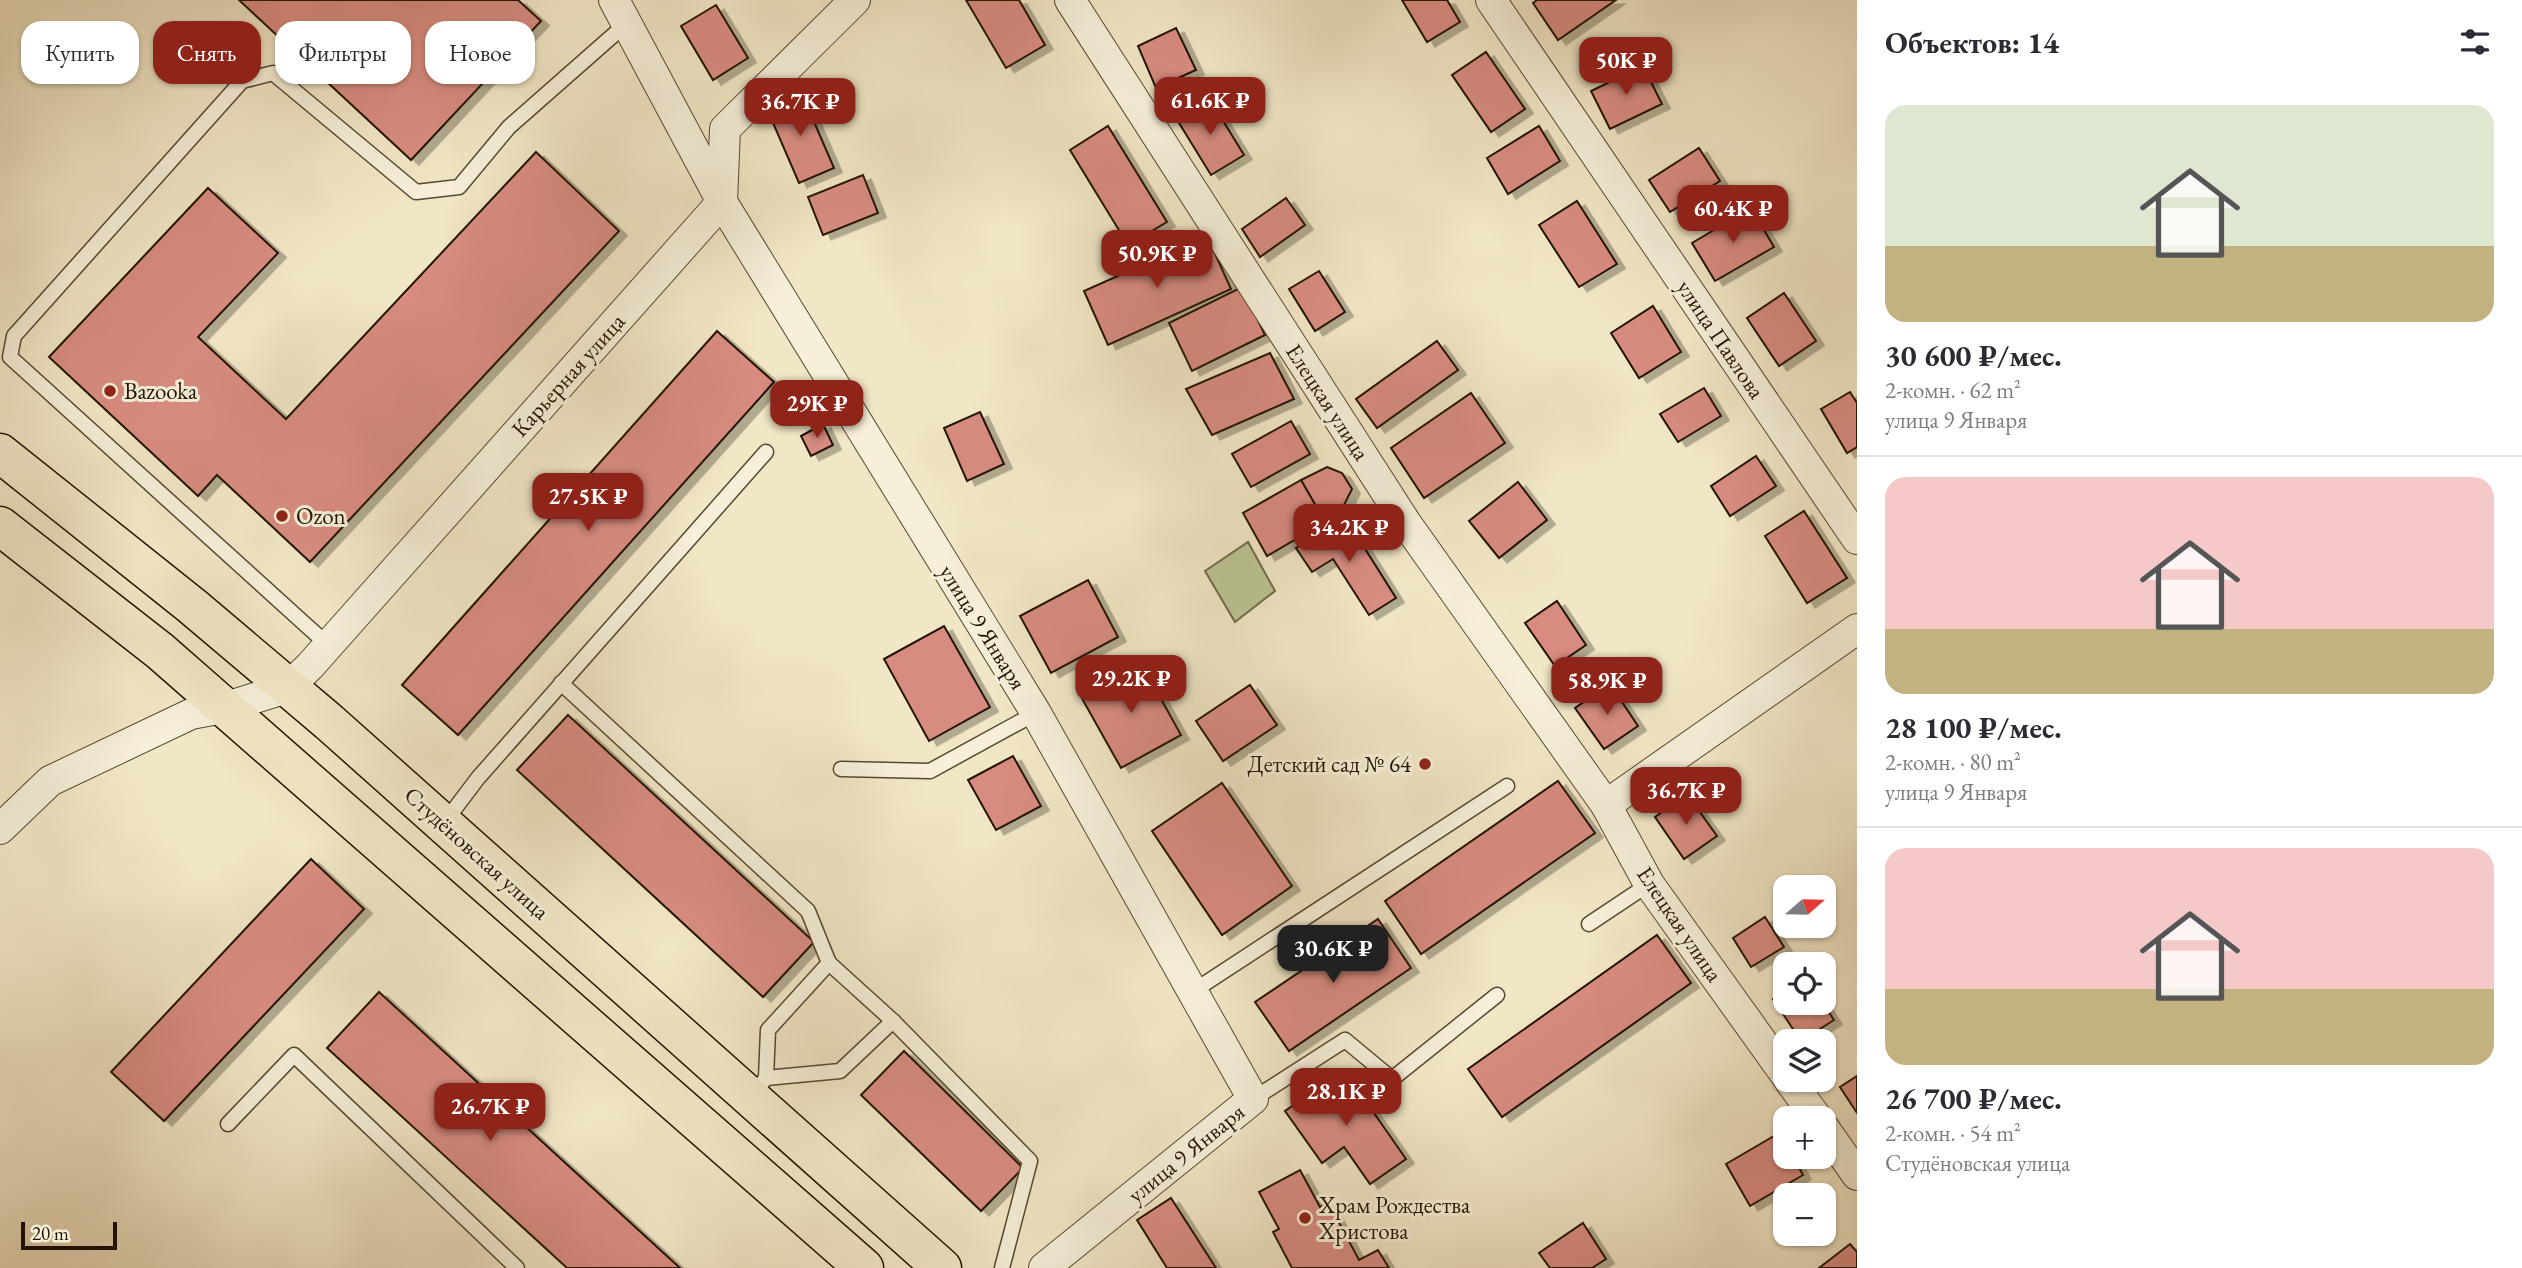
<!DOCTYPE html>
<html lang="ru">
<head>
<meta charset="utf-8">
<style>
	:root { --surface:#fff; --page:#f2f2f3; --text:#2b2b33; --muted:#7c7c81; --line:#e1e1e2; --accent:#8f2418 }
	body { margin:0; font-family:"EB Garamond",serif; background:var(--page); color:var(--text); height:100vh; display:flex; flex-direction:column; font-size:26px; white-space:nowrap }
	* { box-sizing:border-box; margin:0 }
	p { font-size:23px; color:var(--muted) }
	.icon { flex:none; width:38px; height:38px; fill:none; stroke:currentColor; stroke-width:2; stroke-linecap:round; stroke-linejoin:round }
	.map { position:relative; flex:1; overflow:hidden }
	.drawer { display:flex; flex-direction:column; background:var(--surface); width:665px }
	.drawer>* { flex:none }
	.hud { position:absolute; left:21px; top:21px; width:665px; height:63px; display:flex; gap:14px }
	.needle { width:46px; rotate:70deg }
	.tools { position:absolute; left:1773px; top:875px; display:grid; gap:14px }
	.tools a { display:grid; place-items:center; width:63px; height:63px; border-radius:14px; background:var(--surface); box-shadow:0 2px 5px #0004; font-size:35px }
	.scale { position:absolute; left:21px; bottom:18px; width:96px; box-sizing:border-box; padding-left:7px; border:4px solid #241300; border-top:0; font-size:19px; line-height:24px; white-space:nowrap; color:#241300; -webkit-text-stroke:5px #f6efd9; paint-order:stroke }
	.price { position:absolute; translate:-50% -60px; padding:0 16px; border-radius:14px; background:var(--accent); color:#fff; font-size:23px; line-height:46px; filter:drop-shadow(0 2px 4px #0008) }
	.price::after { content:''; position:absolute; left:50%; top:42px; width:21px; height:16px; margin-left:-10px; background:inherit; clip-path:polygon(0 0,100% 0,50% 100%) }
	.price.active { background:#222; color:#fff }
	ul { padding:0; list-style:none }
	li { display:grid; align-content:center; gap:14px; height:371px; padding:0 28px }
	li+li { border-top:2px solid var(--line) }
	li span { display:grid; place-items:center; height:217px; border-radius:21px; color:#555 }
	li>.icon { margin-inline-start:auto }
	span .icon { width:126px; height:126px; fill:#fffc; stroke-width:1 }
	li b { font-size:30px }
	h2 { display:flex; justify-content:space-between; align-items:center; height:84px; padding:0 28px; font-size:30px }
	.pill { padding:0 24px; border-radius:21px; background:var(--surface); box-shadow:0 2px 5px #0004; font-size:24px; line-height:63px }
	.pill.active { background:var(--accent); color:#fff }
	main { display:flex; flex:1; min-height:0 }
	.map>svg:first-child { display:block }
	.green { fill:#bcc493; stroke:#706c4a; stroke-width:2 }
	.building { fill:#d88c81; stroke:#241300; stroke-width:2; filter:url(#shadow) }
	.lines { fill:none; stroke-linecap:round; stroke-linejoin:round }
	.lane-casing { stroke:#574831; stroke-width:17 }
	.street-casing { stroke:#574831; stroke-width:32 }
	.primary-casing { stroke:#241300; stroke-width:41 }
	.lane { stroke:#f6efd9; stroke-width:14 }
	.street { stroke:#f6efd9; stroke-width:30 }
	.primary { stroke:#f1e6c5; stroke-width:38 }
	.poi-dot { fill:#8f2418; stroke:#f6efd9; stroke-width:2.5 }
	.labels { text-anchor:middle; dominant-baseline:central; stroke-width:6; stroke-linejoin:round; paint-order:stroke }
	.street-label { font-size:23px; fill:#241300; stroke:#f6efd9 }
	.poi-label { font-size:23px; fill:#241300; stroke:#f6efd9; text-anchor:start }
</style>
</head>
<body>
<main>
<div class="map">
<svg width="1857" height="1268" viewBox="0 0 1857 1268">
	<defs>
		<filter id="shadow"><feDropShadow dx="8" dy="4.5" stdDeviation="0" flood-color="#0004"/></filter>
	</defs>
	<rect width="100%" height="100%" fill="#f1e6c5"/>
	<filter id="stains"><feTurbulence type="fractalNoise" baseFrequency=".00286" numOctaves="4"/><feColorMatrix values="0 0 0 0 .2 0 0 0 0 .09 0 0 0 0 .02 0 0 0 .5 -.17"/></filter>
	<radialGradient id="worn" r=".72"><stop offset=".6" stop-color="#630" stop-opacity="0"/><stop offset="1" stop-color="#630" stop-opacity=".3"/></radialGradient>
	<polygon class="green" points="1248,542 1275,591 1235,622 1205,571"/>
	<g class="building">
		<polygon points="239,0 518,0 541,21 411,160"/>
		<polygon points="966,0 1019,0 1045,45 1006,68"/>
		<polygon points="1402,0 1447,0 1460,22 1427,42"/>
		<polygon points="1537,0 1616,0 1558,40 1533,3"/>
		<polygon points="716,5 748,58 713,80 681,26"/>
		<polygon points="1176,28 1196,70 1156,88 1138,46"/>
		<polygon points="1486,52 1525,109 1491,132 1452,75"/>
		<polygon points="1643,66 1662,104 1610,129 1591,91"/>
		<polygon points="802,94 834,168 799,183 767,109"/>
		<polygon points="1209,98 1244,155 1211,175 1176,118"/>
		<polygon points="1108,126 1167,222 1128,245 1070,150"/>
		<polygon points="1539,126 1560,161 1508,194 1487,158"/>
		<polygon points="1699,148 1720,181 1670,212 1649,180"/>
		<polygon points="536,152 619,231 310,562 217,475 198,496 49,357 208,188 278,253 198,337 286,419"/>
		<polygon points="863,175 878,213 823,235 808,197"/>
		<polygon points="1286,198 1305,225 1260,257 1242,229"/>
		<polygon points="1577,201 1617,264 1579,287 1539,225"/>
		<polygon points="1751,208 1774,247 1715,281 1692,243"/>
		<polygon points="1207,236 1231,289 1108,345 1084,291"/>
		<polygon points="1319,271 1345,312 1315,331 1289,289"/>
		<polygon points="1242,287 1265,335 1192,371 1169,323"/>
		<polygon points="1784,293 1816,341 1779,366 1747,318"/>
		<polygon points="1653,306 1681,352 1639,378 1611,333"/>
		<polygon points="717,331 774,382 458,735 402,685"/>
		<polygon points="1437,341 1458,370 1377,428 1356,399"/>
		<polygon points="1270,353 1294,399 1212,435 1186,389"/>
		<polygon points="1704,388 1721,416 1678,442 1660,414"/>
		<polygon points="1850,392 1857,403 1857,447 1847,453 1821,409"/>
		<polygon points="1471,393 1505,443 1424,498 1391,448"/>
		<polygon points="980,412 1004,464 967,481 944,428"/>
		<polygon points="1291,421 1310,454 1251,487 1232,454"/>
		<polygon points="823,424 833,445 811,456 801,436"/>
		<polygon points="1756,456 1776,486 1730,516 1711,486"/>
		<polygon points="1327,467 1342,473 1352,489 1344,505 1325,522 1301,480"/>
		<polygon points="1301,480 1325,522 1267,556 1243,513"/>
		<polygon points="1518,482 1547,520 1499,558 1469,521"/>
		<polygon points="1804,511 1847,578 1807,603 1765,536"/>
		<polygon points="1345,517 1396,598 1369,615 1333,559 1312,572 1296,548"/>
		<polygon points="1088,580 1118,637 1051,673 1020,616"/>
		<polygon points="1557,601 1586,645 1555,666 1525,623"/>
		<polygon points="944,626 990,707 929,741 884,659"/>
		<polygon points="1140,661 1181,735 1121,768 1080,695"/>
		<polygon points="1610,684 1638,726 1604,749 1575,708"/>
		<polygon points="1250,685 1277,725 1223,761 1196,721"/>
		<polygon points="568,715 814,942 763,997 517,770"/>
		<polygon points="1013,756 1041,806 996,830 968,780"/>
		<polygon points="1558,781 1595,833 1421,954 1385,901"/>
		<polygon points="1222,783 1292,886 1222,935 1152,831"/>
		<polygon points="1687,794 1717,836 1684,859 1655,817"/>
		<polygon points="311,859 364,909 164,1121 111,1072"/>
		<polygon points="1765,917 1784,947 1751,967 1733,938"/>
		<polygon points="1378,919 1411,968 1289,1051 1255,1002"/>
		<polygon points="1657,935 1691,983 1502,1117 1468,1069"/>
		<polygon points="1785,991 1785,1003 1823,1003 1834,1020 1801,1041 1773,999"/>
		<polygon points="379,992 680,1268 567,1268 327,1048"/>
		<polygon points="904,1051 1023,1168 981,1211 861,1095"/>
		<polygon points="1344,1070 1406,1159 1370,1184 1344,1147 1322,1163 1285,1111"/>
		<polygon points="1857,1076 1857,1113 1840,1087"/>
		<polygon points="1779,1133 1785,1143 1785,1157 1793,1157 1803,1175 1750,1206 1726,1164"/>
		<polygon points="1300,1170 1320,1207 1328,1202 1359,1260 1378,1250 1389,1268 1292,1268 1273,1232 1279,1229 1259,1192"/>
		<polygon points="1171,1198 1216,1268 1167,1268 1137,1220"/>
		<polygon points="1583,1223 1606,1259 1592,1268 1550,1268 1539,1253"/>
		<polygon points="1850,1244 1857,1252 1857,1268 1819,1268"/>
	</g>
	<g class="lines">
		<defs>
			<g id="lane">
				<polyline points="328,645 10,357 14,336 242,81 273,73 416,192 459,187 509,127 626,24"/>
				<polyline points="561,683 808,911 829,963 768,1030 766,1078 752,1096"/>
				<polyline points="841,769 930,771 1036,713"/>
				<polyline points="444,823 478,778 766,452"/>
				<polyline points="1589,924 1649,884"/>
				<polyline points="1192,992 1507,786"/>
				<polyline points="893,1021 1030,1161 1002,1268"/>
				<polyline points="766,1078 840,1071 893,1021 829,963"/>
				<polyline points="1253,1099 1345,1040 1392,1079 1497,995"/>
				<polyline points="228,1124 294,1055 517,1268"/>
			</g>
			<g id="street">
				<polyline points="614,0 722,202 1036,713 1253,1099 1044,1268"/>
				<polyline points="1070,0 1406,523 1606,805 1649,884 1785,1074"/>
				<polyline points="1491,0 1857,539"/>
				<polyline points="1606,805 1857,629"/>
				<polyline points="0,829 50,781 191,714 223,708 287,688 310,666 722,202 725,129 855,0"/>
				<polyline points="1789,1080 1817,1118"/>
				<polyline points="1824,1128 1857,1175"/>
			</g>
			<g id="primary">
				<polyline points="0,453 192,606 329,722 942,1268"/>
				<polyline points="0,526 160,651 864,1268"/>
			</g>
		</defs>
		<use href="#lane" class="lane-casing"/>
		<use href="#street" class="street-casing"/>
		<use href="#primary" class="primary-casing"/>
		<use href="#lane" class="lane"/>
		<use href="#street" class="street"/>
		<use href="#primary" class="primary"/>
	</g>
	<g class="poi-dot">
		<circle cx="110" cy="391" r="7"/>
		<circle cx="282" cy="516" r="7"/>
		<circle cx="1425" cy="764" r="7"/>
		<circle cx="1305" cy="1218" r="7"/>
	</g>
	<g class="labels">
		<g class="street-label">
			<text transform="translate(1721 339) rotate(56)">улица Павлова</text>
			<text transform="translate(568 375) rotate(-48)">Карьерная улица</text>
			<text transform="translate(1328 402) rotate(57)">Елецкая улица</text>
			<text transform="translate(983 627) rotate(58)">улица 9 Января</text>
			<text transform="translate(477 853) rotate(42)">Студёновская улица</text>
			<text transform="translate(1680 924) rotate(56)">Елецкая улица</text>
			<text transform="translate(1186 1153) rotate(-39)">улица 9 Января</text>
		</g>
		<g class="poi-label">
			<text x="124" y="391">Bazooka</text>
			<text x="296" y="516">Ozon</text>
			<text x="1411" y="764" text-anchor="end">Детский сад № 64</text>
			<text x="1319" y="1205">Храм Рождества<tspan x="1319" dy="26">Христова</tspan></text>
		</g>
	</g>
	<rect width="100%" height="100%" filter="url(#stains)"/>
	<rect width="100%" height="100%" fill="url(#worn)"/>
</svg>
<div class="tools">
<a><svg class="needle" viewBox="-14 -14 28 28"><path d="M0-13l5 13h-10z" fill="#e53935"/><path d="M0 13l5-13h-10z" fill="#7c7c81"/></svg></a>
<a><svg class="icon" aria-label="locate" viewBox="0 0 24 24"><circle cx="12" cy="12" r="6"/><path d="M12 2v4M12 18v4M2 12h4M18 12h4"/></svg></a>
<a><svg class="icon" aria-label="layers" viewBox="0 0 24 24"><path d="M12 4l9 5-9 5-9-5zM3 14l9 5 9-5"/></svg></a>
<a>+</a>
<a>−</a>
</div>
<div class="scale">20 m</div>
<b class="price" style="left:1626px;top:97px">50K ₽</b>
<b class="price" style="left:1210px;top:137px">61.6K ₽</b>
<b class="price" style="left:800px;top:138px">36.7K ₽</b>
<b class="price" style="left:1733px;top:245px">60.4K ₽</b>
<b class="price" style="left:1157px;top:290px">50.9K ₽</b>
<b class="price" style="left:817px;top:440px">29K ₽</b>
<b class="price" style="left:588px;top:533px">27.5K ₽</b>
<b class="price" style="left:1349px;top:564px">34.2K ₽</b>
<b class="price" style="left:1131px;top:715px">29.2K ₽</b>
<b class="price" style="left:1607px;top:717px">58.9K ₽</b>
<b class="price" style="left:1686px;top:827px">36.7K ₽</b>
<b class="price active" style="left:1333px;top:985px">30.6K ₽</b>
<b class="price" style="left:1346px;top:1128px">28.1K ₽</b>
<b class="price" style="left:490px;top:1143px">26.7K ₽</b>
<div class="hud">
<a class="pill">Купить</a>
<a class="pill active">Снять</a>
<a class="pill">Фильтры</a>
<a class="pill">Новое</a>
</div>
</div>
<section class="drawer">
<h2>Объектов: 14<svg class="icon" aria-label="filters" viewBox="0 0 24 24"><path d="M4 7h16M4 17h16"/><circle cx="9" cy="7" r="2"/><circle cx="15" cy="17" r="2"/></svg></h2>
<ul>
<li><span style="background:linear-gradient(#dfe7d0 65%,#c2b280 0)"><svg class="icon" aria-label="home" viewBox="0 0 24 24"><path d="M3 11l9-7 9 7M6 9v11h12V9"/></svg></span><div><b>30 600 ₽/мес.</b><p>2-комн. · 62 m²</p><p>улица 9 Января</p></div></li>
<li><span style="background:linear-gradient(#f6c9c9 70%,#c2b280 0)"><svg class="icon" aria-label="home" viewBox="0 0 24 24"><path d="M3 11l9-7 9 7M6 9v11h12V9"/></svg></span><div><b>28 100 ₽/мес.</b><p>2-комн. · 80 m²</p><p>улица 9 Января</p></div></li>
<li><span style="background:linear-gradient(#f6c9c9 65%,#c2b280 0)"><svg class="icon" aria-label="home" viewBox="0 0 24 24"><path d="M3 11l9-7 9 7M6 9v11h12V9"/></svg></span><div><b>26 700 ₽/мес.</b><p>2-комн. · 54 m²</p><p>Студёновская улица</p></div></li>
</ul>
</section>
</main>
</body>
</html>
